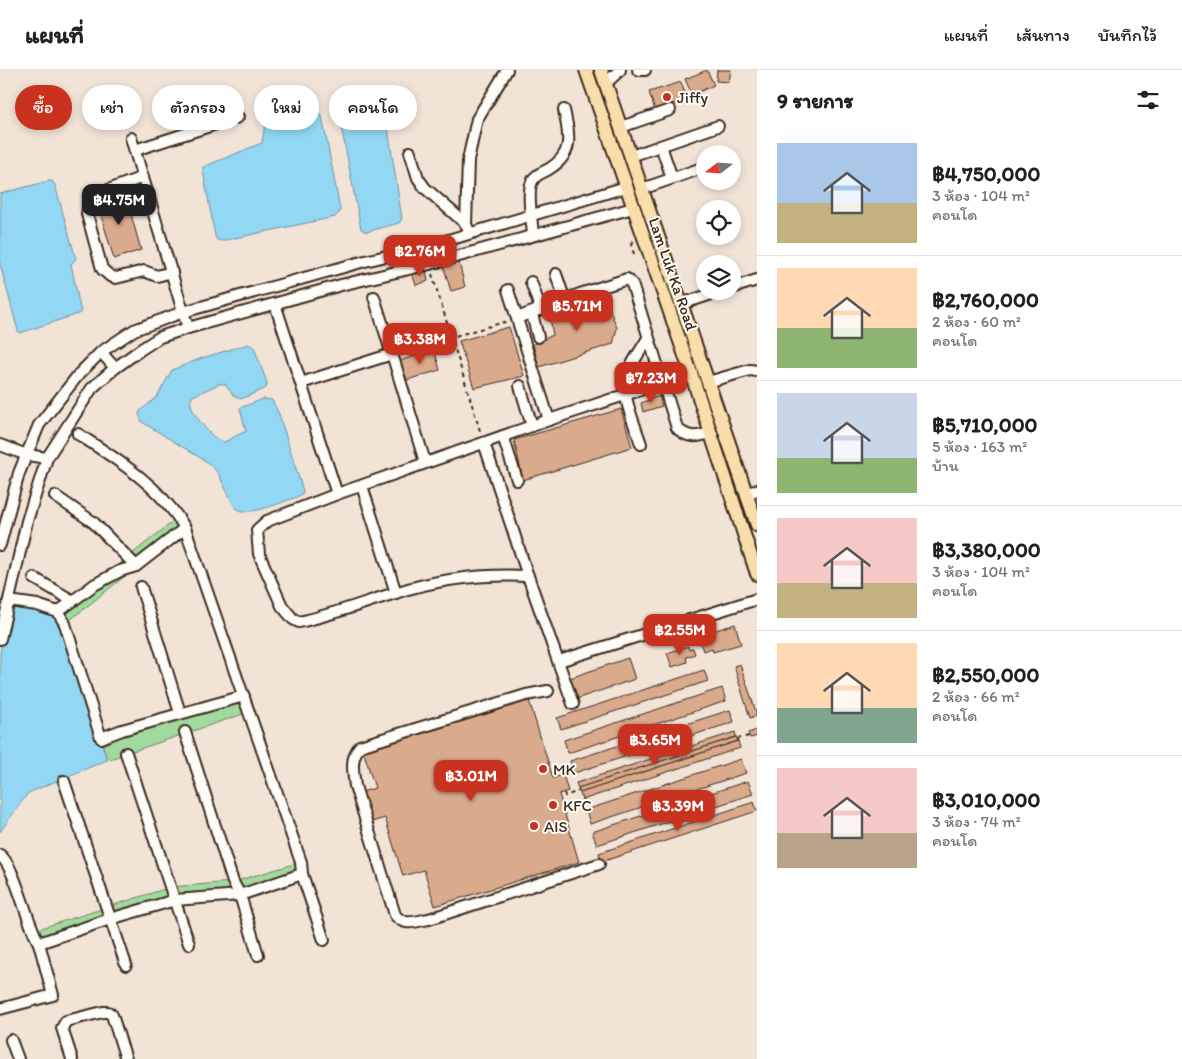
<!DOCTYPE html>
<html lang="th">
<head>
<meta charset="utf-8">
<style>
	:root { --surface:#fff; --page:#f2f2f2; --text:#202124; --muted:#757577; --line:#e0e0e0; --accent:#c8321e }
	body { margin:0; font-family:Itim,"Playpen Sans Thai",sans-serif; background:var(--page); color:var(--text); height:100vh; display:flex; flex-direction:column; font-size:19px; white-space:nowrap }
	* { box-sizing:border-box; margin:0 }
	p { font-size:16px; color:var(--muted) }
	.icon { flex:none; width:28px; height:28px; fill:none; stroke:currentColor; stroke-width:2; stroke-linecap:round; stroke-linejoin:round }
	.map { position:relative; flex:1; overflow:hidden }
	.panel { display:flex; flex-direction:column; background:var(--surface); width:425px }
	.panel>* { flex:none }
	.top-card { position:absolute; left:15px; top:15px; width:475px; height:45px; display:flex; gap:10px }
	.needle { width:32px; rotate:253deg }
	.fabs { position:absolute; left:696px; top:75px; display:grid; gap:10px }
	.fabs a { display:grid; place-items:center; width:45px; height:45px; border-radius:50%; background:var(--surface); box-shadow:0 2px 8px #0003; font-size:25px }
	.price { position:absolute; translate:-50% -42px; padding:0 11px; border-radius:10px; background:var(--accent); color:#fff; font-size:16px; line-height:32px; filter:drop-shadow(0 1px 2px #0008) }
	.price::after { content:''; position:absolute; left:50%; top:30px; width:15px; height:11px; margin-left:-8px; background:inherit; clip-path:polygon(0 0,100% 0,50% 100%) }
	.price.on { background:#222; color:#fff }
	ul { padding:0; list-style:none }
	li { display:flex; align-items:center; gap:15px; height:125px; padding:0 20px }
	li+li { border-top:1px solid var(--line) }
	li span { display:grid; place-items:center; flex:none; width:140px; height:100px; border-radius:0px; color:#555 }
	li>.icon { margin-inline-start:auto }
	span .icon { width:60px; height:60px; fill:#fffc; stroke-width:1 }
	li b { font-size:21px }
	h2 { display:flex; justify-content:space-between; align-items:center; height:60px; padding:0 20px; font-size:21px }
	.tag { padding:0 18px; border-radius:22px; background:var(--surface); box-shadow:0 2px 8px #0003; font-size:18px; line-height:45px }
	.tag.on { background:var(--accent); color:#fff }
	header { display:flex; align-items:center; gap:30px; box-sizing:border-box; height:70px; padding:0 25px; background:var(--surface); border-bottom:1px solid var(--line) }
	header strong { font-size:24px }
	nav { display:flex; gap:28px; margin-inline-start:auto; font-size:18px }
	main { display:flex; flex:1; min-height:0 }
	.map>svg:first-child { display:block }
	.green { fill:#a1da9f; stroke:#6e825e }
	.water { fill:#92d7f4; stroke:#6f929e }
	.building { fill:#daaa8c; stroke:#3b2a1e }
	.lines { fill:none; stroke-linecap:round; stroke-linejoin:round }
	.minor-casing { stroke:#3b2a1e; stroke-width:14 }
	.major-casing { stroke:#3b2a1e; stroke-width:16 }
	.path { stroke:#3b2a1e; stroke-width:2; stroke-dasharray:4 4; stroke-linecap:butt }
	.minor { stroke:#fdfcf7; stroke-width:10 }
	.major { stroke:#f9deab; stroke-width:12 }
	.poi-dot { fill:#c8321e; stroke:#fdfcf7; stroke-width:2 }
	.labels { text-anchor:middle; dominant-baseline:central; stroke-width:4; stroke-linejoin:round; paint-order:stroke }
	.poi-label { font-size:16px; fill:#3b2a1e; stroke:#fdfcf7; text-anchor:start }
	.street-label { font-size:16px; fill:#3b2a1e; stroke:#fdfcf7 }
</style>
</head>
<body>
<header>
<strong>แผนที่</strong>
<nav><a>แผนที่</a><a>เส้นทาง</a><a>บันทึกไว้</a></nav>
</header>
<main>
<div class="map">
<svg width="757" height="989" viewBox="0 0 757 989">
	<rect width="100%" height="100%" fill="#f2e3d7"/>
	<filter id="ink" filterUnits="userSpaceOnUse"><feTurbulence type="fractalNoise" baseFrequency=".02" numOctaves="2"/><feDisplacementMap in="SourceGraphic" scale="10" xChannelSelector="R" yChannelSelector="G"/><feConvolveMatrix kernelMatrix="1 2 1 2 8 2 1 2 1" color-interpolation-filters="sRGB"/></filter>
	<g filter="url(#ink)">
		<g class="green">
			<path d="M179,447l6,11 -120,96 -7,-12c41,-30 80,-64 121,-95z"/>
			<polygon points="244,626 249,642 107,690 101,668"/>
			<polygon points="301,792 302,804 240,825 175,830 39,873 32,861 171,817 233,812"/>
		</g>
		<g class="water">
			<polygon points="378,22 383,26 402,149 399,153 366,162 361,159 337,35 340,30"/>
			<polygon points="315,41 319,43 322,46 340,139 339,143 335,147 221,171 217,170 215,166 203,101 203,97 262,73 265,54"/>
			<polygon points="48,111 52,111 55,115 76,189 71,194 81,243 20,263 18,261 0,194 0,124"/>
			<path d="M248,274l6,3 13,36 -1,5 -25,11 -7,-3 -9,-12h-6l-26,12c-2,3 -3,4 -2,8 1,10 23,38 33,38l22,-11 -6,-23 23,-9 9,1 7,14 24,77 -1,3 -5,3c-15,5 -53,23 -63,9l-16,-33 -11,-11 -65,-40 -3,-8 1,-3 17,-14 15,-27 30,-12z"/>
			<polygon points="10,532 55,543 65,554 107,690 28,723 0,762 0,583"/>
		</g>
		<g class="building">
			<polygon points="707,0 714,15 692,25 685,9"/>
			<polygon points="717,0 731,0 729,12 716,11"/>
			<polygon points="681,12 687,29 655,40 649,22"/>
			<polygon points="125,123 141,180 114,189 97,132"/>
			<polygon points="459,192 465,217 451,221 443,195"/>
			<polygon points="426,200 428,211 416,215 412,203"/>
			<polygon points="605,227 617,258 613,274 539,297 533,274 553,265 549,243"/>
			<polygon points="509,257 524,306 474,318 459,271"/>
			<polygon points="434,279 440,300 407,310 400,291"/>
			<polygon points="659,326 662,336 643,342 641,333"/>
			<polygon points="621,339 632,377 523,410 514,370"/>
			<polygon points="735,554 741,574 713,582 712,578 703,581 700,572 709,569 707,563"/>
			<polygon points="688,576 689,580 693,578 695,584 686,587 687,592 672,597 667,583"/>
			<polygon points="628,588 635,609 576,629 570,608"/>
			<polygon points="740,594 757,645 750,648 734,596"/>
			<polygon points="704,600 708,611 561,659 557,648"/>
			<polygon points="722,618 726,631 568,683 564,670"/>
			<polygon points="528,627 553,708 563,705 568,721 559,724 579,792 435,836 424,800 403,806 385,748 372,752 362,722 375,718 362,677"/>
			<polygon points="730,640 734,652 574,703 570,691"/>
			<polygon points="757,660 757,666 750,668 748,663"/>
			<polygon points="735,662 736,667 578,718 576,713"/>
			<polygon points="736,667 738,671 580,723 578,718"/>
			<polygon points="738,671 740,678 582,730 580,723"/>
			<polygon points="741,689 746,703 590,754 586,740"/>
			<polygon points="748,711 753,724 597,775 592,762"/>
			<polygon points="754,732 757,741 601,792 599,783"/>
		</g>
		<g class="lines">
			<defs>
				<g id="minor">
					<polyline points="638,0 645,0"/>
					<polyline points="606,13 620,0"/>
					<polyline points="621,57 670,40"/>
					<polyline points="131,68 188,258"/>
					<polyline points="661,76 672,108"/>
					<polyline points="135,80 238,47"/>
					<polyline points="410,82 418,108 425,118 466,154 468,159"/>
					<polyline points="631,86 718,56"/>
					<polyline points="143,107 95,125 90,130 87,144 102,199 110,206 116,208 144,201 157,206 172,202"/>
					<polyline points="642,119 705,97"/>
					<polyline points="466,154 468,90 477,49 507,0"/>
					<path d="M533,164c-1,-13 -7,-44 0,-54 3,-6 11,-8 16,-11 26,-16 20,-34 15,-59"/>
					<polyline points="556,204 565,231"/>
					<polyline points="531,212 541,240"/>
					<polyline points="732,218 757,210"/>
					<polyline points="508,220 549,350"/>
					<polyline points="374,227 392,284"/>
					<polyline points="275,234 337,424 549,350 691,303"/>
					<polyline points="681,234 721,221"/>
					<polyline points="532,244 538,267"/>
					<path d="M517,248l63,-24 47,-15 5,5 45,144c11,11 20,9 33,5"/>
					<polyline points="101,282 115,298"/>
					<polyline points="708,312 750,300 757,301"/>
					<polyline points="301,313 392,284 425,392"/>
					<polyline points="520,316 532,356"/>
					<path d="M78,364c41,27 81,51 107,94"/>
					<polyline points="503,366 517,410"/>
					<polyline points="484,373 528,506 573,634"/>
					<path d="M641,374c-4,-13 -19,-48 -16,-61 3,-16 15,-31 23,-45"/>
					<polyline points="0,375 27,385 47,388"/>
					<polyline points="362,416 396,523"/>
					<path d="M337,424l-70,27 -10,9 2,24 23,52 11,13 6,3c33,-7 64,-19 96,-29 43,-14 88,-19 133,-17"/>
					<polyline points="746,424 757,420"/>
					<polyline points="55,426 93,452 136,496"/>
					<polyline points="0,475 19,403 39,355 79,304 101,282 134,260 183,242 365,191 425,177 626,117"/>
					<polyline points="34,508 73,531"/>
					<polyline points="141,517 180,643"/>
					<polyline points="9,531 37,535 58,542 94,515 120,501 136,496 185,458 301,792 302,804 324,870"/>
					<polyline points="58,542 65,554 101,668 122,660 244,626"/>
					<polyline points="0,569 27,451 47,388 92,318 115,298 140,280 160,267 188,258 341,215 430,194 633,138"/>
					<polyline points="559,591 757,529"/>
					<path d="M548,621l-22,4 -166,51c-10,12 -7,25 -5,40l40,129c10,12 21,6 34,4l170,-55"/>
					<polyline points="185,662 233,812 240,825 258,885"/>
					<polyline points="126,683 189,874"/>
					<polyline points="64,711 126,895"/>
					<path d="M0,785c16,13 26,67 39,88l71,-24 65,-19 65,-5 62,-21"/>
					<polyline points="0,939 53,925 39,873"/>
					<polyline points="11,970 18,989"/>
					<polyline points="72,989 62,958 66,951 103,942 108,942 112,945 126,989"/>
				</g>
				<g id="major">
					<polyline points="586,0 691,303 757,504"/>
					<polyline points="601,0 757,455"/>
				</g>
			</defs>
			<use href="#minor" class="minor-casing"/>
			<use href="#major" class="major-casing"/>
			<g class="path">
				<polyline points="633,174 632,170 630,171 634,184"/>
				<polyline points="432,204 481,364"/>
				<polyline points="402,281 508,251"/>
				<polyline points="737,669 749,666"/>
				<polyline points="564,723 565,726 579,721"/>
			</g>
			<use href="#minor" class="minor"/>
			<use href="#major" class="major"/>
		</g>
	</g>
	<g class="poi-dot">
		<circle cx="667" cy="27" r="5"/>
		<circle cx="543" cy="699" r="5"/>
		<circle cx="553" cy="735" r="5"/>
		<circle cx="534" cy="756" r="5"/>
	</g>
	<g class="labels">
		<g class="poi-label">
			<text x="677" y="27">Jiffy</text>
			<text x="553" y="699">MK</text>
			<text x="563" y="735">KFC</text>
			<text x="544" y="756">AIS</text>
		</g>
		<g class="street-label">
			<text transform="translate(673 204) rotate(71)">Lam Luk Ka Road</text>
		</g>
	</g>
</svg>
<div class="fabs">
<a><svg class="needle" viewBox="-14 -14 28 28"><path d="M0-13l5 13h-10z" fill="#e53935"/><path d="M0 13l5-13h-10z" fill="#757577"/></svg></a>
<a><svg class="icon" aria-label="locate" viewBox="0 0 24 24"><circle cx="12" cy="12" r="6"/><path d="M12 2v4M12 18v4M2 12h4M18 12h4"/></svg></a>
<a><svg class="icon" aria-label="layers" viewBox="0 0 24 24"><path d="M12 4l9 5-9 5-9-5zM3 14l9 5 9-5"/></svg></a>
</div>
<b class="price on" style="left:119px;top:156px">฿4.75M</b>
<b class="price" style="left:420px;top:207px">฿2.76M</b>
<b class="price" style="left:577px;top:262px">฿5.71M</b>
<b class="price" style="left:420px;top:295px">฿3.38M</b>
<b class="price" style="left:651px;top:334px">฿7.23M</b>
<b class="price" style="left:680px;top:586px">฿2.55M</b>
<b class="price" style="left:655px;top:696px">฿3.65M</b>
<b class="price" style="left:471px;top:732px">฿3.01M</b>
<b class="price" style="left:678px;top:762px">฿3.39M</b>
<div class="top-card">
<a class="tag on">ซื้อ</a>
<a class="tag">เช่า</a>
<a class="tag">ตัวกรอง</a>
<a class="tag">ใหม่</a>
<a class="tag">คอนโด</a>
</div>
</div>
<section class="panel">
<h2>9 รายการ<svg class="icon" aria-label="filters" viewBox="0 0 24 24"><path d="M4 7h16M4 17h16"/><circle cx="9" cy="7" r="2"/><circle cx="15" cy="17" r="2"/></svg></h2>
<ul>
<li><span style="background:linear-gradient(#a9c7e8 60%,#c2b280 0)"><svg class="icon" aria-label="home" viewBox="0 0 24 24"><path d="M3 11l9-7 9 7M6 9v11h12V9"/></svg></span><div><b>฿4,750,000</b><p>3 ห้อง · 104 m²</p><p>คอนโด</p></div></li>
<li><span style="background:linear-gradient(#ffd9b3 60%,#8fb573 0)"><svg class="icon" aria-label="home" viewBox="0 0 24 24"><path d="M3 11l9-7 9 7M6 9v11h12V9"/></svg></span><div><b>฿2,760,000</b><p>2 ห้อง · 60 m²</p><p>คอนโด</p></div></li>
<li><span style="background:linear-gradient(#c9d6e8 65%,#8fb573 0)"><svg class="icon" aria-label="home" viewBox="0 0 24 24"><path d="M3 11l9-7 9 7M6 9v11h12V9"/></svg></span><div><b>฿5,710,000</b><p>5 ห้อง · 163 m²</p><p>บ้าน</p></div></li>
<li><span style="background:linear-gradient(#f6c9c9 65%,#c2b280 0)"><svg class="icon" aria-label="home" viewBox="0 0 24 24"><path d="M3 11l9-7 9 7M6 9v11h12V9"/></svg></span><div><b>฿3,380,000</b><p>3 ห้อง · 104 m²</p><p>คอนโด</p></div></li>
<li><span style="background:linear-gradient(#ffd9b3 65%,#7fa58c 0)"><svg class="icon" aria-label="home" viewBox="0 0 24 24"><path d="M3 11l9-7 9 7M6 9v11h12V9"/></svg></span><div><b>฿2,550,000</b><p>2 ห้อง · 66 m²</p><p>คอนโด</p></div></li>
<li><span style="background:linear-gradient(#f6c9c9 65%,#b9a48a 0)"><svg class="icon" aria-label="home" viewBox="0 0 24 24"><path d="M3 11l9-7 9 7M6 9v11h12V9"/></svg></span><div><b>฿3,010,000</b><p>3 ห้อง · 74 m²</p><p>คอนโด</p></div></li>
</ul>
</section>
</main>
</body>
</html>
